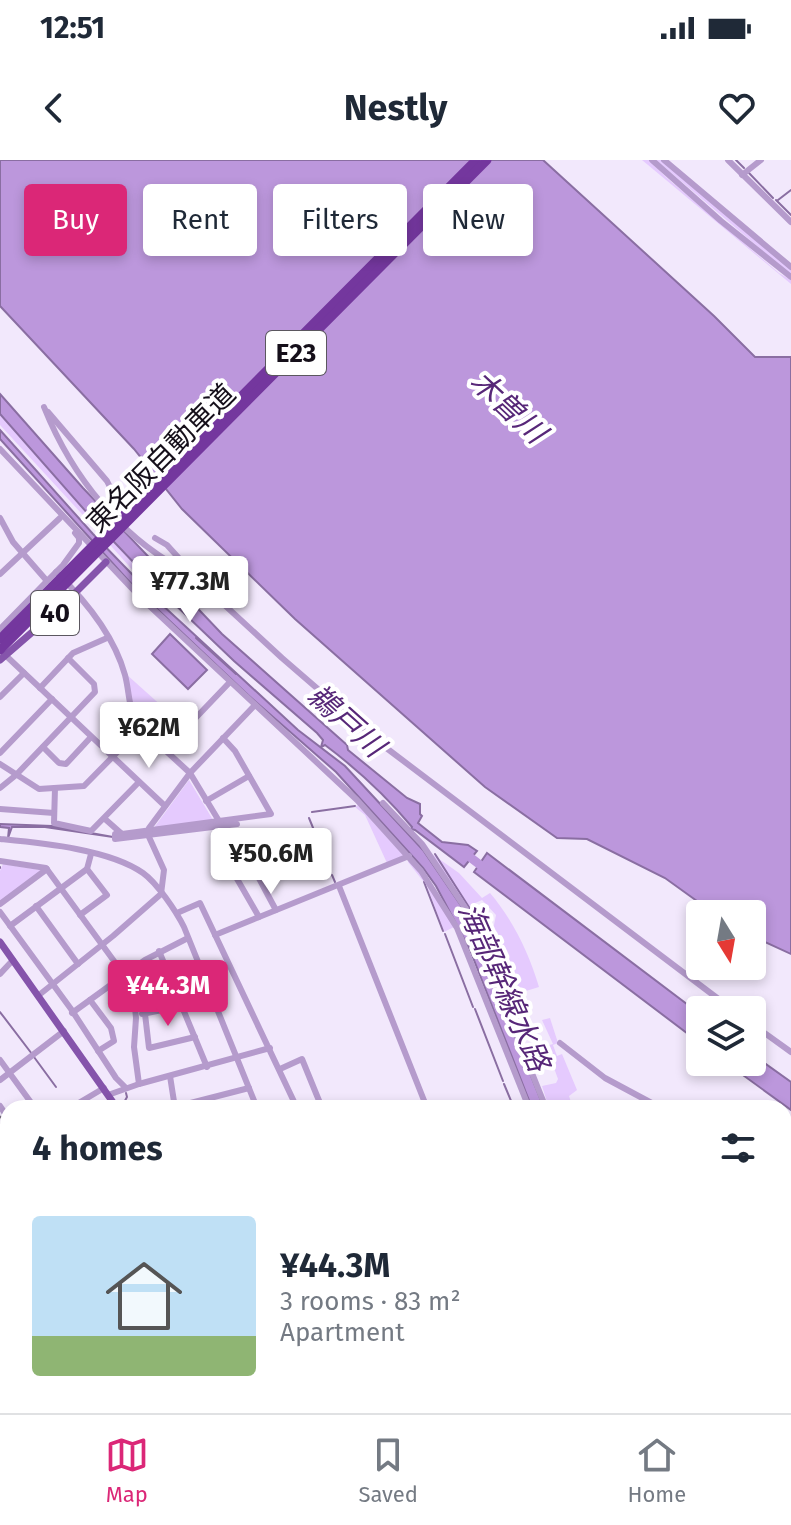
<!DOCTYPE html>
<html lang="en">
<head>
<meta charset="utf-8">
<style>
	:root { --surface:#fff; --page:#f2f2f3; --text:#1f2937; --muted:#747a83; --line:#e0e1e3; --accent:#db2777 }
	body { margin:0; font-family:"Fira Sans","Noto Sans JP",sans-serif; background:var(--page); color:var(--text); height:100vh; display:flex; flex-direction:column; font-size:30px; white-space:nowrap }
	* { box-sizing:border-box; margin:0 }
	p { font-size:26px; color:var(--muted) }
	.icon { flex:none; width:44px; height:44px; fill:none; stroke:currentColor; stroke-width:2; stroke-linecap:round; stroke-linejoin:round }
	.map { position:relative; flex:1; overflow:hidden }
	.sheet { position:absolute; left:0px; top:940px; width:792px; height:314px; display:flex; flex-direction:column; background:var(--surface); border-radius:24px 24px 0 0; box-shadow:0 4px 12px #0003 }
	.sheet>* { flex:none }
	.hud { position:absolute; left:24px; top:24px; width:744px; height:72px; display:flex; gap:16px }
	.needle { width:52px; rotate:169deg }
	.fabs { position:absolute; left:686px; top:740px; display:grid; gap:16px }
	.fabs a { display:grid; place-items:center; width:80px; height:80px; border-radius:8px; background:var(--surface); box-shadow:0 4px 12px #0003; font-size:40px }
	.price { position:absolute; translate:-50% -68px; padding:0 18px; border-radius:8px; background:#fff; color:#222; font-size:26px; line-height:52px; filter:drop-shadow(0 2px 4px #0008) }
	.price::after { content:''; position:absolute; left:50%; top:48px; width:24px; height:18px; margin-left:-12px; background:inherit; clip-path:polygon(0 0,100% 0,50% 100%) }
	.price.on { background:var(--accent); color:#fff }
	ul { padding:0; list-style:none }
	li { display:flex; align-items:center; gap:24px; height:200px; padding:0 32px }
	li+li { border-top:2px solid var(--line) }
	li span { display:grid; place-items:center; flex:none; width:224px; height:160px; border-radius:8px; color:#555 }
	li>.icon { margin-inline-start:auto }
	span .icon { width:96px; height:96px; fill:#fffc; stroke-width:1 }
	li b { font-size:34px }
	h2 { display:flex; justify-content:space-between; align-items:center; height:96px; padding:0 32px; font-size:34px }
	.pill { padding:0 28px; border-radius:8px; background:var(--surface); box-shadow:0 4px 12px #0003; font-size:28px; line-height:72px }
	.pill.on { background:var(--accent); color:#fff }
	.status { display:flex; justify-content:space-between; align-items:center; height:56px; padding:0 40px; background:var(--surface); direction:ltr }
	.status svg { height:22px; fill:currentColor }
	header { display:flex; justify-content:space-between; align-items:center; height:104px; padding:0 32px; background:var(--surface); font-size:36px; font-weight:700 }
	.menu { display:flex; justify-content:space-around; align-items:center; height:112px; border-top:2px solid var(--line); background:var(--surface); font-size:22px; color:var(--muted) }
	.menu a { display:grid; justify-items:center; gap:4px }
	.menu .on { color:var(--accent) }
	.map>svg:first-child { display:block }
	.green { fill:#e5cafe }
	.water { fill:#bc97dc; stroke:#8a6ea2; stroke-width:2 }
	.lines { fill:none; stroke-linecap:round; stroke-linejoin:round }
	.stream { stroke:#8a6ea2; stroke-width:2 }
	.river { stroke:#bc97dc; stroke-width:9 }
	.minor { stroke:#b59bcc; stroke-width:6 }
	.major { stroke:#8554ab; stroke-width:7 }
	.highway { stroke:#74379e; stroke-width:9 }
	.rail { stroke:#78707f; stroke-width:2; stroke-dasharray:16 8; stroke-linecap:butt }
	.labels { text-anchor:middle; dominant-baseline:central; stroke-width:8; stroke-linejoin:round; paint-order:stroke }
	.shield { fill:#fff; stroke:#5b575f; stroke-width:2 }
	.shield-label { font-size:26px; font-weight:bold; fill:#150f1a }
	.street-label { font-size:28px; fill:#150f1a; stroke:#fff }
	.water-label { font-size:30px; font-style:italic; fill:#572778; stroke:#fff }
</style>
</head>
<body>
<div class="status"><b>12:51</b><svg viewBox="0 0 49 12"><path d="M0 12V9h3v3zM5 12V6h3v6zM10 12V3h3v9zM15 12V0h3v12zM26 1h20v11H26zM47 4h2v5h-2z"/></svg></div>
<header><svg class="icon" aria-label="back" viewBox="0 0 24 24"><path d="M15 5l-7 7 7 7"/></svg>Nestly<svg class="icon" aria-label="heart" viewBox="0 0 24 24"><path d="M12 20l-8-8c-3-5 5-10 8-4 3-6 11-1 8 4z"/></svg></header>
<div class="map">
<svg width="791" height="1253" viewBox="0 0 791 1253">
	<rect width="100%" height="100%" fill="#f2e8fc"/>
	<g class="green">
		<polygon points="642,0 649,0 667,18 779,113 791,120 791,124"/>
		<polygon points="656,0 661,0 791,109 791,115"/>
		<polygon points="0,254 96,363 93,366 0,265"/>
		<polygon points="98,365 159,429 157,432 143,418 137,415 95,368"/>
		<polygon points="126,514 184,566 166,586 135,558"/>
		<polygon points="189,620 213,660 153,669"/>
		<polygon points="358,645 404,696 387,703 365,655 355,647"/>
		<path d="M432,694l27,19 23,25 8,-5c23,27 39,60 49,94l-33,10 -3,-2 -24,-61 15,-9 2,-10 -14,-15 -9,4 -4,6z"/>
		<polygon points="409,700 423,716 454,767 444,772 427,726 408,702"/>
		<polygon points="3,704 40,710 41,711 0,742 0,711"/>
		<polygon points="550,858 558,883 553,885 557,896 562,894 577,930 569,936 573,948 549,948 542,926 556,923 558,919 546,886 553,884 542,860"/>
		<polygon points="784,968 791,973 791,1022 784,1020"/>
	</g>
	<g class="water">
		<polygon points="0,0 543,0 714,156 755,197 791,197 791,794 752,776 752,754 715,754 665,718 587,679 557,678 485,627 295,459 182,349 134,289 0,146"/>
		<path d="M0,234l83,94 139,146 125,111 1,5 59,48 13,6v10l2,2 -4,7 24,19 26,3 9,6 -13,16 -49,-37 -4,-1 1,-2c-25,-30 -55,-58 -87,-82l-4,2 2,-7 -6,-7 -83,-72 -69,-66 -3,2 -5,-5 2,-3 -63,-66 -96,-109z"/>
		<polygon points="0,270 93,374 159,442 298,570 345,606 423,690 464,750 544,948 532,948 470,790 436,726 423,708 336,612 248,535 136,429 0,279"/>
		<polygon points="170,474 207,510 188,529 152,494"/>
		<polygon points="0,664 52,666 113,677 45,667 12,667 8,678 9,668 0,667"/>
		<polygon points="487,693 700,854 700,883 474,712"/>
		<polygon points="752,894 791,922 791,950 725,902 752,902"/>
	</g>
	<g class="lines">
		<g class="stream">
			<polyline points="736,0 744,8"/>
			<polyline points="749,13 773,38"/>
			<polyline points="776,40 791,55"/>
			<polyline points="778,40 791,30"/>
			<polyline points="196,478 236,514"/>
			<polyline points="312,652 355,646"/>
			<polyline points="309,658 318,680"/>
			<polyline points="320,685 330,711"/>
			<polyline points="435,694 474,755 523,876"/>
			<polyline points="0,708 0,707"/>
			<polyline points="332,715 335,722"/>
			<polyline points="424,722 443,771"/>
			<polyline points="445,774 473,847"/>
			<polyline points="475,849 503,921"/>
			<polyline points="0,852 32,894"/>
			<polyline points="34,897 56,927"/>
			<polyline points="504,924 514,948"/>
			<polyline points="122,946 127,937 126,933"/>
			<polyline points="0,993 8,999"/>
			<polyline points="0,1103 8,1093"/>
			<polyline points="0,1118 8,1123"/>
			<polyline points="0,1153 8,1142"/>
			<polyline points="0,1212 8,1208"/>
			<polyline points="605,1246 605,1253"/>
		</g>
		<polyline class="river" points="462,691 488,711"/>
		<g class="minor">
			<polyline points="652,0 721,61 791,117"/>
			<polyline points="664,0 791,107"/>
			<polyline points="728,0 791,62"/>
			<polyline points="742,15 761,0"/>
			<path d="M44,247c28,70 78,133 147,167"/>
			<polyline points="48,252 107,321 113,333"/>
			<polyline points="0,289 140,437 357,640 421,711 457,768 529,948"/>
			<polyline points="0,358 13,382 47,421 0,469"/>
			<polyline points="155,378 167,385 205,427 282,498 385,587 733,850"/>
			<polyline points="0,414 60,358"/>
			<polyline points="47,421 63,405 79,383 79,378 75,373"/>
			<polyline points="2,492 165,646"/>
			<polyline points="40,528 73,493 107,478"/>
			<polyline points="0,537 24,513"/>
			<path d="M141,568l49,45 29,48c19,13 44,66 57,89"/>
			<polyline points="43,587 59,603 66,604 91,577"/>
			<polyline points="165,590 229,523"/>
			<polyline points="0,593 52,539"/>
			<path d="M0,604l39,25 45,-3 57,-58c-13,-15 -11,-34 -16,-53 -11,-40 -40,-75 -69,-103"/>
			<polyline points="0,628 16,615 95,532 94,524 68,498"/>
			<polyline points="55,628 54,663 91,671 139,622"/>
			<polyline points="206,641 249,616"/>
			<polyline points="383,643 422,684 466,749 546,948"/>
			<polyline points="0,649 54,653"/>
			<polyline points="105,659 122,674 271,654 235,591 223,578"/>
			<polyline points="119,673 115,674 115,679 237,664"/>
			<path d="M0,679c41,4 109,10 143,34 14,10 33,38 41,54l73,181"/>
			<polyline points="245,696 229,705 259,757"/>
			<polyline points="0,701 46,708 133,827 136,858 134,887 139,924"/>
			<polyline points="339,726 427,948"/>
			<polyline points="0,744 47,709"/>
			<polyline points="36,746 78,804"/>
			<polyline points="0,752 71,849 116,918 126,928"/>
			<polyline points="177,753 200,743 297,948"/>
			<polyline points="80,755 107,735 87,709"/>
			<polyline points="10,766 87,709 91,694"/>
			<polyline points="215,775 409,696"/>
			<polyline points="159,791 207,907"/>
			<polyline points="0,814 13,800"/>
			<polyline points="39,835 113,776 161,734 164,710 149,677 149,668 190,613 255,545"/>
			<polyline points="90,840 111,868 114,881 98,891"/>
			<polyline points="72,853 145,800 188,778"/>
			<polyline points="142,854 182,846"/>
			<polyline points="145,854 149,888 195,877"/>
			<polyline points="752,864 791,892"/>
			<polyline points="560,883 605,918 661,948"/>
			<polyline points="0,900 35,948"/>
			<polyline points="280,909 302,899 322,948"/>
			<polyline points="170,916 175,948"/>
			<polyline points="0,920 64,871"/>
			<polyline points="108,935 139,924 270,888"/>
			<polyline points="0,946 8,958"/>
			<polyline points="175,947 249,928"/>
			<polyline points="60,948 77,944 104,928"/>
			<polyline points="0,966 6,975 0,983"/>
			<polyline points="0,1034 8,1038"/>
			<polyline points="784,1036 789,1024"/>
			<polyline points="784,1100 791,1091"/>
			<polyline points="784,1113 791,1105"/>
			<polyline points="0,1159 8,1149"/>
			<polyline points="784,1167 791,1172"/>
			<polyline points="0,1240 8,1237"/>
			<polyline points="75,1246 75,1253"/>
			<polyline points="159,1246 159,1253"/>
			<polyline points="254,1246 254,1253"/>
			<polyline points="290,1246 294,1253"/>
			<polyline points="391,1246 395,1253"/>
			<polyline points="523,1246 523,1253"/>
			<polyline points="642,1246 643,1253"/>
			<polyline points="658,1246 660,1253"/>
			<polyline points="714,1246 714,1253"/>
			<polyline points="763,1246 764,1253"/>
			<polyline points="456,1252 483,1250 483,1246"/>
			<polyline points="36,1253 50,1246"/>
			<polyline points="300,1253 309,1246"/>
			<polyline points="786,1253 791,1227"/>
		</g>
		<g class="major">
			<polyline points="0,500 59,449 106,402"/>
			<polyline points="0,782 117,948"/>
			<polyline points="336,1246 341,1253"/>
		</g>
		<g class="highway">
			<polyline points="0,479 476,0"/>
			<polyline points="0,490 487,0"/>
		</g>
		<g class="rail">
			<polyline points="0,956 8,968"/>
			<polyline points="69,1246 70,1253"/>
		</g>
	</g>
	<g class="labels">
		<g class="shield">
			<rect x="266" y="171" width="60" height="44" rx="6"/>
			<rect x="31" y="431" width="48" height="44" rx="6"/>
		</g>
		<g class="shield-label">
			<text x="296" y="193">E23</text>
			<text x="55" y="453">40</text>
		</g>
		<g class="street-label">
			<text transform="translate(161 298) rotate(-45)">東名阪自動車道</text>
		</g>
		<g class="water-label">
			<text transform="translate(508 247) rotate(43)">木曽川</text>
			<text transform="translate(346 561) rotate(42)">鵜戸川</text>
			<text transform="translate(504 827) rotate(66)">海部幹線水路</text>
		</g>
	</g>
</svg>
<div class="fabs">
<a><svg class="needle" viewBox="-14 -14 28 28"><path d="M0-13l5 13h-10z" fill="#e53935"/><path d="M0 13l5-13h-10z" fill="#747a83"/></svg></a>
<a><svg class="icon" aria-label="layers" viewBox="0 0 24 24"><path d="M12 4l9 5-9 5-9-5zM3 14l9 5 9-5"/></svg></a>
</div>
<b class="price" style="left:190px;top:464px">¥77.3M</b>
<b class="price" style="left:149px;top:610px">¥62M</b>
<b class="price" style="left:271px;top:736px">¥50.6M</b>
<b class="price on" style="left:168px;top:868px">¥44.3M</b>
<div class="hud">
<a class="pill on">Buy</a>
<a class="pill">Rent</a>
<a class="pill">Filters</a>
<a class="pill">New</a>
</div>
<section class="sheet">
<h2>4 homes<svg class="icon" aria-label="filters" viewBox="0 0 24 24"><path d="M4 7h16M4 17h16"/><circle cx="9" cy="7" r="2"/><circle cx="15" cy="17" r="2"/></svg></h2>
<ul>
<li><span style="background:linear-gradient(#bfe0f5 75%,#8fb573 0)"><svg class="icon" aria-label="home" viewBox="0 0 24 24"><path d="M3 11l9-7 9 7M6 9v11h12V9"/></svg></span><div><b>¥44.3M</b><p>3 rooms · 83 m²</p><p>Apartment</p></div></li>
</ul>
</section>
</div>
<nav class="menu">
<a class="on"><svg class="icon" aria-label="map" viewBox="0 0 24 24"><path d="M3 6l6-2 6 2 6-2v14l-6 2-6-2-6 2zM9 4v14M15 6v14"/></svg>Map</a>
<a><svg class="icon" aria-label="saved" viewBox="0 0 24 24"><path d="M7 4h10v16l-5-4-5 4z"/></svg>Saved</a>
<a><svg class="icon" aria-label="home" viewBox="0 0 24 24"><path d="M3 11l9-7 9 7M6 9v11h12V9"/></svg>Home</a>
</nav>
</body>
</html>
